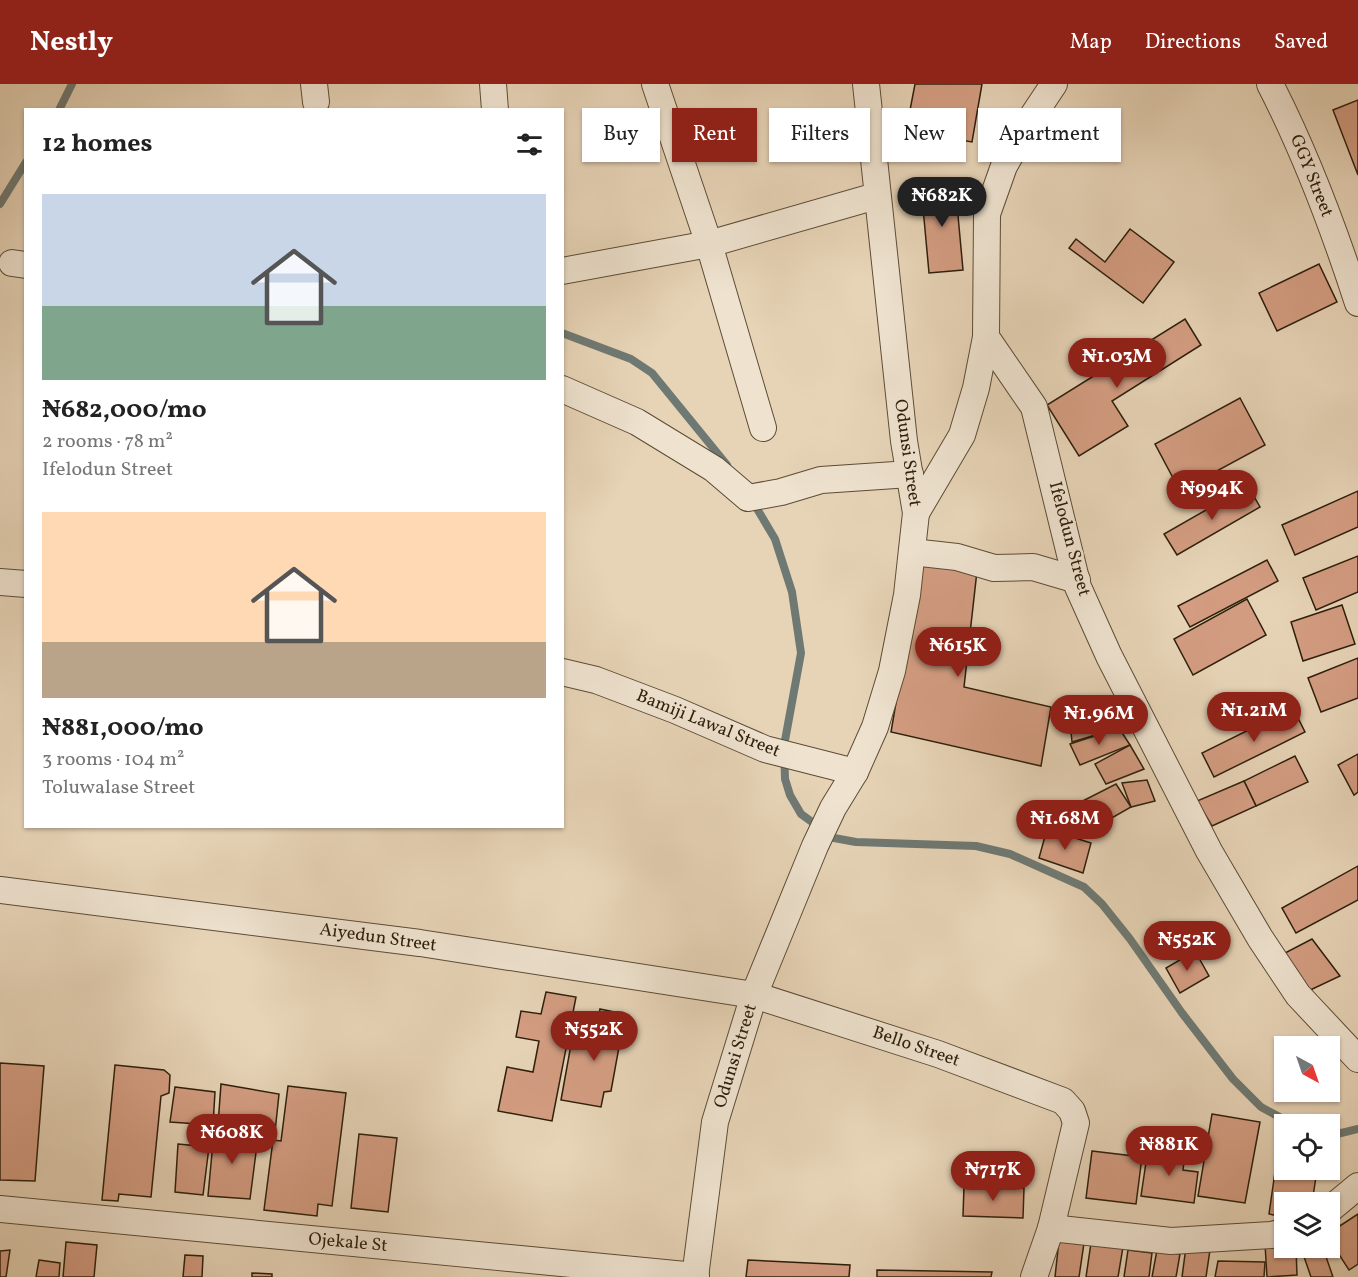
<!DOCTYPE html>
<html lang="en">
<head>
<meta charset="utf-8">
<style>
	:root { --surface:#fff; --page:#f2f2f2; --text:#222; --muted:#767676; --accent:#8f2418 }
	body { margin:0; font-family:Vollkorn,serif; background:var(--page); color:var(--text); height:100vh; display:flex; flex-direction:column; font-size:22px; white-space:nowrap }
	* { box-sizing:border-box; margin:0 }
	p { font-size:20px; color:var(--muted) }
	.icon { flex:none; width:33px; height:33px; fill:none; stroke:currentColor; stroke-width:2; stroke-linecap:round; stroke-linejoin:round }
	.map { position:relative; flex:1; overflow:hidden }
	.sheet { position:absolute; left:24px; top:24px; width:540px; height:720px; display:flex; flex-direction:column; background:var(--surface); border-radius:0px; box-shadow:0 2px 4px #0004 }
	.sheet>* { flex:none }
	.banner { position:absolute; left:582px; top:24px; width:570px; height:54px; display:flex; gap:12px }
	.needle { width:39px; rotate:140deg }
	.controls { position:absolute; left:1274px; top:952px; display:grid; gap:12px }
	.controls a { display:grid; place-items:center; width:66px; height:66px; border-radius:0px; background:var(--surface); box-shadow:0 2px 4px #0004; font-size:30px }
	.price { position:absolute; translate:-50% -51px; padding:0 14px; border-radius:21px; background:var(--accent); color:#fff; font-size:20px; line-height:39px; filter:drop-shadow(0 2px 3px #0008) }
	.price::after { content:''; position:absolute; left:50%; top:36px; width:18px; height:14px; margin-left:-9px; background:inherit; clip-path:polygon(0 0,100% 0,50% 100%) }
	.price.active { background:#222; color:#fff }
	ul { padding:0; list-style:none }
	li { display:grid; align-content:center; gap:12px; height:318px; padding:0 18px }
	li span { display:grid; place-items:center; height:186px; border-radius:0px; color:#555 }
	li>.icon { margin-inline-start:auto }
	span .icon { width:108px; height:108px; fill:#fffc; stroke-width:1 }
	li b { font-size:26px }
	h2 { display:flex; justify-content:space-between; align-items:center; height:72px; padding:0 18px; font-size:26px }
	.tag { padding:0 21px; border-radius:0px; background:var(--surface); box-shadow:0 2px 4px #0004; font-size:21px; line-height:54px }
	.tag.active { background:var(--accent); color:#fff }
	header { display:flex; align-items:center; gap:36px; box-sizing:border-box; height:84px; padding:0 30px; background:var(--accent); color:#fff }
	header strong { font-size:28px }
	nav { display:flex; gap:33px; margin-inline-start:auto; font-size:21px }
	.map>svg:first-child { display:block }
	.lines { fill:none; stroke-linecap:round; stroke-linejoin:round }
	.stream { stroke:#6f7973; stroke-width:8 }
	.building { fill:#d49d82; stroke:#2d1f0b; stroke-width:1.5 }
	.minor-casing { stroke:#5c4c36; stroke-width:28 }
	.minor { stroke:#efe3d0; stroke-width:26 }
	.labels { text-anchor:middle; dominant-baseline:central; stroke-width:5; stroke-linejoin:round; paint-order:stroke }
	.street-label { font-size:18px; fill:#2d1f0b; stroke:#efe3d0 }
</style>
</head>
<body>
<header>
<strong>Nestly</strong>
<nav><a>Map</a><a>Directions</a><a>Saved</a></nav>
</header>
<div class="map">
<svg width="1358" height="1193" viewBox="0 0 1358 1193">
	<rect width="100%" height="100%" fill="#e7d4b7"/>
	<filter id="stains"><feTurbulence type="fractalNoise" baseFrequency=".00333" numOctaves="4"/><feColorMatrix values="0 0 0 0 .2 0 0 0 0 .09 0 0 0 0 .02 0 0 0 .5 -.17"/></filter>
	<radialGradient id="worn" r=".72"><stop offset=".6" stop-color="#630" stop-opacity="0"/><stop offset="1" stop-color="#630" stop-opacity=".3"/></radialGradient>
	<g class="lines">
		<g class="stream">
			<polyline points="59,26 72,0"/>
			<polyline points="0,120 26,78"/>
			<polyline points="562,249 631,275 652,289 727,381"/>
			<polyline points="753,418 775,455 792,508 801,569 784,662 785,695 790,711 801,730 834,754 856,758 976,762 1010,770 1084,803 1102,820 1130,855 1182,929 1233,995 1261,1023 1294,1041"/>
			<polyline points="1329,1052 1358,1045"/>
		</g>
	</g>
	<g class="building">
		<polygon points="915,0 982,0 972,58 906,47"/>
		<polygon points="1358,16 1358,91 1333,26"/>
		<polygon points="955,99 963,186 929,189 921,102"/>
		<polygon points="1130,145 1174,178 1143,219 1069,164 1076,155 1105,178"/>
		<polygon points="1319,180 1337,218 1277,247 1259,209"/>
		<polygon points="1185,235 1201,261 1112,317 1128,342 1079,372 1047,321"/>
		<polygon points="1240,314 1265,361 1180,407 1155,360"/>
		<polygon points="1248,402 1260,423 1177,471 1164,450"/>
		<polygon points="1358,407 1358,443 1295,471 1282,441"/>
		<polygon points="1358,472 1358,508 1316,526 1303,494"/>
		<polygon points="1267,476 1278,497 1190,543 1178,522"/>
		<polygon points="920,477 977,487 964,603 1051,623 1041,682 891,648"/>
		<polygon points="1247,515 1266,551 1193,591 1174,555"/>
		<polygon points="1342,521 1355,560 1303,577 1291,538"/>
		<polygon points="1358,574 1358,614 1321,628 1308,594"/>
		<polygon points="1105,616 1119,644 1072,658 1069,627"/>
		<polygon points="1293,624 1305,648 1214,693 1202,669"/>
		<polygon points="1119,644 1130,661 1080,681 1070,660"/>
		<polygon points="1130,661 1144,685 1106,700 1095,680"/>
		<polygon points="1358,670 1358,708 1354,711 1338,681"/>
		<polygon points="1295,672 1308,698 1256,722 1244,697"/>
		<polygon points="1147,696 1155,717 1131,723 1122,699"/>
		<polygon points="1244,697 1256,722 1212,742 1197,717"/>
		<polygon points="1116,700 1131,723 1082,751 1063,727"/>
		<polygon points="1047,745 1091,759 1083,789 1039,774"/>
		<polygon points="1358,782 1358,816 1296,849 1282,824"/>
		<polygon points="1312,855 1340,892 1304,909 1283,870"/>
		<polygon points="1195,867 1209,892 1180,909 1166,884"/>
		<polygon points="546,908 576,913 552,1037 498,1027 507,983 533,988 539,957 516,953 521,927 541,930"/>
		<polygon points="600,925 625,930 611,1007 604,1008 601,1023 561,1016 572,955 594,959"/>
		<polygon points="0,979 44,982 35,1097 0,1096"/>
		<polygon points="115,981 164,986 170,991 169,1009 161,1012 151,1113 119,1110 118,1117 102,1116"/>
		<polygon points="221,1000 279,1010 275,1048 218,1041"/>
		<polygon points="288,1002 346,1009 332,1122 318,1120 317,1132 264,1126 273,1056 281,1057"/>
		<polygon points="175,1003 215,1008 213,1041 170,1038"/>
		<polygon points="1212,1030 1260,1038 1245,1119 1198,1112"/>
		<polygon points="1281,1046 1284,1047 1284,1086 1317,1086 1312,1119 1284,1119 1284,1133 1269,1130"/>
		<polygon points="214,1047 258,1053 250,1115 208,1112"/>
		<polygon points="359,1050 397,1054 388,1128 351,1124"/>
		<polygon points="178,1060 209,1063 203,1111 175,1108"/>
		<polygon points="1148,1065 1185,1070 1183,1086 1198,1088 1194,1119 1141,1112"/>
		<polygon points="1092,1067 1142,1073 1136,1120 1086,1114"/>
		<polygon points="964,1102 1024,1104 1023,1134 963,1132"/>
		<polygon points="1358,1130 1358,1180 1349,1186 1329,1155 1329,1149"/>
		<polygon points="1059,1156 1084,1159 1079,1193 1055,1193"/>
		<polygon points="66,1158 97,1161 94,1193 63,1193"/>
		<polygon points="1091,1159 1123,1163 1118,1193 1086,1193"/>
		<polygon points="1284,1159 1284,1164 1296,1164 1297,1191 1267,1193 1265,1160"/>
		<polygon points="1186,1163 1210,1166 1206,1193 1182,1193"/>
		<polygon points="1301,1164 1323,1164 1333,1193 1311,1193"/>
		<polygon points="10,1166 6,1193 0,1193 0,1167"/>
		<polygon points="1128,1166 1152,1169 1149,1193 1124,1193"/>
		<polygon points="1157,1166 1180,1170 1176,1193 1152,1193"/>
		<polygon points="185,1171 203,1172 202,1193 183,1193"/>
		<polygon points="39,1176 60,1179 59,1193 36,1193"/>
		<polygon points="748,1176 850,1181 849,1193 746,1193"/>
		<polygon points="1218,1177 1265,1178 1264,1193 1215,1193"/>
		<polygon points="877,1186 992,1188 991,1193 877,1193"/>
		<polygon points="252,1189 272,1190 272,1193 252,1193"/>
	</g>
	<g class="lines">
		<defs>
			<g id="minor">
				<polyline points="314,0 316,18"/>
				<polyline points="493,0 495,26"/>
				<polyline points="655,0 709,160 763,344"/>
				<polyline points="1054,0 1032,33 1004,82 987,130 986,253 1034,323 1078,503 1109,572 1209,767 1260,854 1298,911 1358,975"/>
				<path d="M1270,0c36,70 64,145 88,219"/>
				<polyline points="12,179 26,181"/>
				<polyline points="562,187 709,160 876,112"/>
				<polyline points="562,305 637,338 714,385 748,414 781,408 821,396 910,390"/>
				<polyline points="916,429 962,351 976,304 986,253"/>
				<polyline points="912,468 957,473 994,484 1033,483 1077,496"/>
				<polyline points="0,498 26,500"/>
				<polyline points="562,588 596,596 675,626 765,665 855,688"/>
				<polyline points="0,806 420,859 754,911 938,970 1063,1017 1072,1027 1076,1039 1051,1144 1034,1193"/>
				<polyline points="0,1125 696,1192"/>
				<polyline points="1329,1126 1358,1102"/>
				<polyline points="1051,1144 1171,1157 1271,1151 1284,1148"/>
				<polyline points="695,1193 715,1038 754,911 815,762 833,724 855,688 875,643 892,587 907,511 916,429 904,357 866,0"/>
			</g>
		</defs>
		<use href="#minor" class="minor-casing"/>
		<use href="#minor" class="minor"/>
	</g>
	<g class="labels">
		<g class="street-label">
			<text transform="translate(1311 92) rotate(68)">GGY Street</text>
			<text transform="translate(907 369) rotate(82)">Odunsi Street</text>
			<text transform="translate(1069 455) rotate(75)">Ifelodun Street</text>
			<text transform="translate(708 640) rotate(22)">Bamiji Lawal Street</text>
			<text transform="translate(378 854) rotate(8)">Aiyedun Street</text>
			<text transform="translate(916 963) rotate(19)">Bello Street</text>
			<text transform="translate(736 972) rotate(-73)">Odunsi Street</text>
			<text transform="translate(348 1159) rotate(5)">Ojekale St</text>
		</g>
	</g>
	<rect width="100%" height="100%" filter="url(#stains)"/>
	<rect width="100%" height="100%" fill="url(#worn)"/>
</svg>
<div class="controls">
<a><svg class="needle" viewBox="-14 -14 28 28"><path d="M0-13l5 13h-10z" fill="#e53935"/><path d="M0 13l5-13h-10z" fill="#767676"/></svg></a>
<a><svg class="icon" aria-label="locate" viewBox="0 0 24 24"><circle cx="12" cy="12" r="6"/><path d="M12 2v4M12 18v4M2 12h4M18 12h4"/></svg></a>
<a><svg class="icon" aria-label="layers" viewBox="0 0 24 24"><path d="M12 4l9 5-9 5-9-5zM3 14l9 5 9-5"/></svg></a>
</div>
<b class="price active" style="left:942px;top:144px">₦682K</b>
<b class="price" style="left:1117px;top:305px">₦1.03M</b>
<b class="price" style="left:1212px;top:437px">₦994K</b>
<b class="price" style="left:958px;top:594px">₦615K</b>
<b class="price" style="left:1254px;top:659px">₦1.21M</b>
<b class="price" style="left:1099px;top:662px">₦1.96M</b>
<b class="price" style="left:1065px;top:767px">₦1.68M</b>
<b class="price" style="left:1187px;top:888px">₦552K</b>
<b class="price" style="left:594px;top:978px">₦552K</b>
<b class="price" style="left:232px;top:1081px">₦608K</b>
<b class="price" style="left:1169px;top:1093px">₦881K</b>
<b class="price" style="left:993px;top:1118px">₦717K</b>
<div class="banner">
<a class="tag">Buy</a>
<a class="tag active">Rent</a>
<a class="tag">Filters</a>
<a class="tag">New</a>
<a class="tag">Apartment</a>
</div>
<section class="sheet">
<h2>12 homes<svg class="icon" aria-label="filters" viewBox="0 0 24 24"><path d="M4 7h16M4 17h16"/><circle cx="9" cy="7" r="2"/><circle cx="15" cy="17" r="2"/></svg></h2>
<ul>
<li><span style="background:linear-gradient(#c9d6e8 60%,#7fa58c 0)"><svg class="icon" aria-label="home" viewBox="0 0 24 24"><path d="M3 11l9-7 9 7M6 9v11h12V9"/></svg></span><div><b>₦682,000/mo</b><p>2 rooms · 78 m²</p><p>Ifelodun Street</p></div></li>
<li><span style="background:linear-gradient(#ffd9b3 70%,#b9a48a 0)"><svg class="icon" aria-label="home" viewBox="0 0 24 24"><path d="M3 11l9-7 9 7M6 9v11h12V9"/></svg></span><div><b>₦881,000/mo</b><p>3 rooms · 104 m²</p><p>Toluwalase Street</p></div></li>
</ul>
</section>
</div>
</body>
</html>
